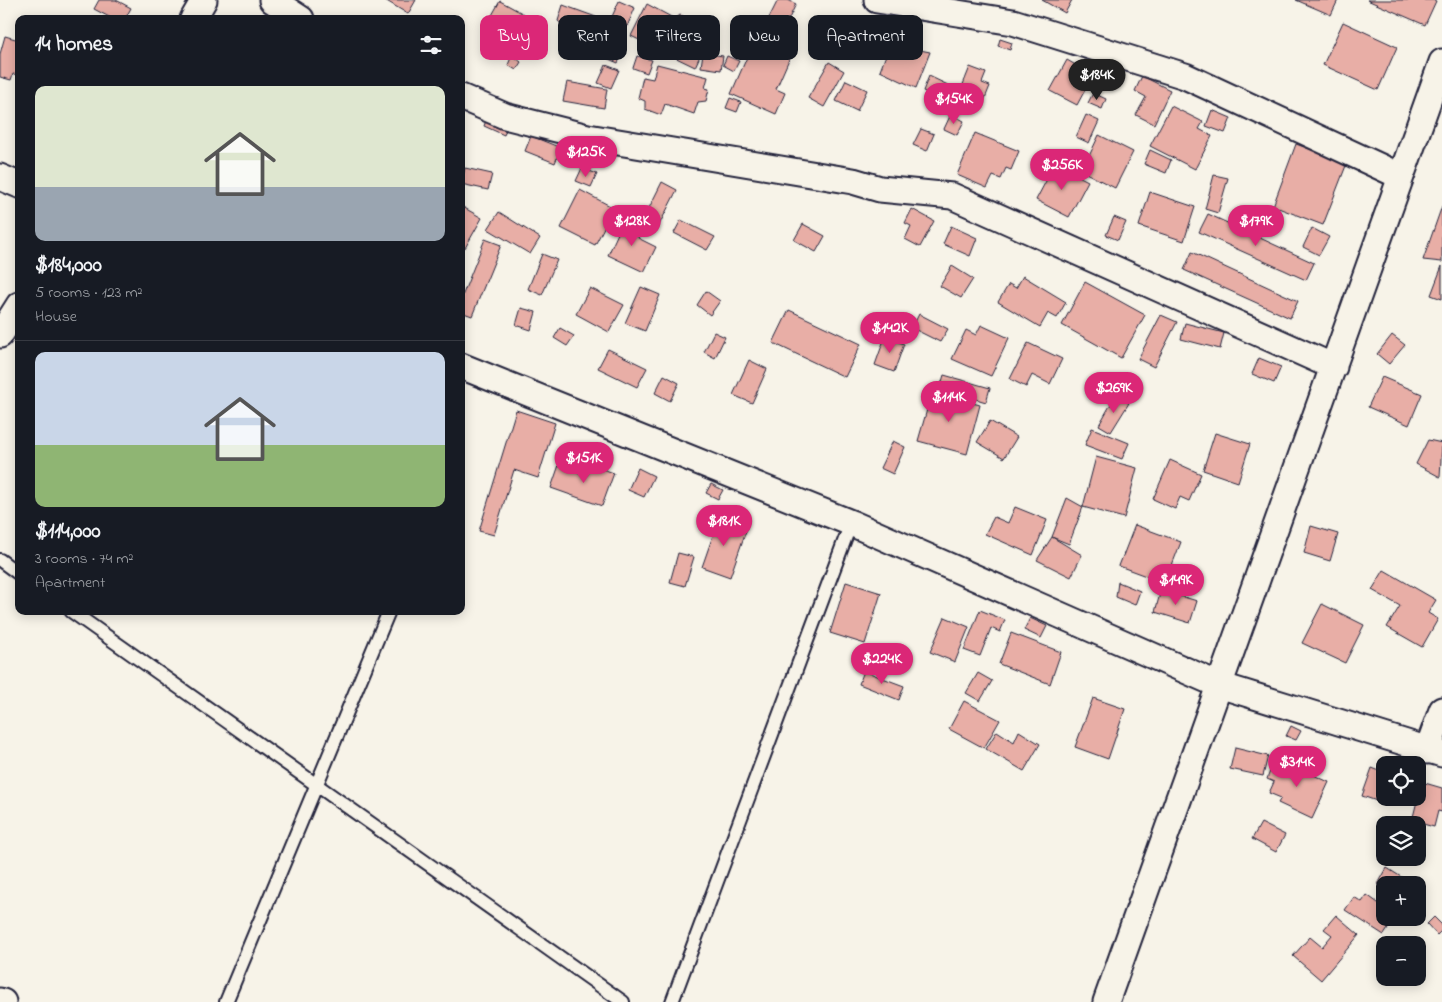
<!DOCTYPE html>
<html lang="en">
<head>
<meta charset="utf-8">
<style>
	:root { --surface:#171b24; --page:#20242c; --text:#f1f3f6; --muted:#9ea1a6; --line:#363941; --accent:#db2777 }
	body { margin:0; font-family:"Indie Flower",sans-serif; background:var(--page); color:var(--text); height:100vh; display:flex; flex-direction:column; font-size:19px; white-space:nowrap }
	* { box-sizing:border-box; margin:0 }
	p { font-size:16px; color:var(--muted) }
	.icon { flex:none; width:28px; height:28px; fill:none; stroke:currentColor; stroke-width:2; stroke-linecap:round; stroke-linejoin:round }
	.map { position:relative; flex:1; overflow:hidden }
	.panel { position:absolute; left:15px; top:15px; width:450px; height:600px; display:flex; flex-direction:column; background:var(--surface); border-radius:10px; box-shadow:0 2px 12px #0003 }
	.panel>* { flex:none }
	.top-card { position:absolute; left:480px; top:15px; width:475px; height:45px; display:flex; gap:10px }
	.fabs { position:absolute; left:1376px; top:756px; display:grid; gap:10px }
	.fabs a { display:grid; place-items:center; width:50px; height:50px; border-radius:10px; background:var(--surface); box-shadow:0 2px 12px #0003; font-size:25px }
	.price { position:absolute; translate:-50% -42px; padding:0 11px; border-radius:18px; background:var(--accent); color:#fff; font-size:16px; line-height:32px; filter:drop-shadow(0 1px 2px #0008) }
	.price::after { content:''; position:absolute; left:50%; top:30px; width:15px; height:11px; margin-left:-8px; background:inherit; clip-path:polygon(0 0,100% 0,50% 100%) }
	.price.current { background:#222; color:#fff }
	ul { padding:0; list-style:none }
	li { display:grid; align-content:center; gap:10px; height:265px; padding:0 20px }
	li+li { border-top:1px solid var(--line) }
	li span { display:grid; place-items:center; height:155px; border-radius:10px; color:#555 }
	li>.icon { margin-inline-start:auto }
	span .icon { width:90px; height:90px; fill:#fffc; stroke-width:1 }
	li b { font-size:21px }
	h2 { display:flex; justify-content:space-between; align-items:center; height:60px; padding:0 20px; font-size:21px }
	.tag { padding:0 18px; border-radius:10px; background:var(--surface); box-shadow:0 2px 12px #0003; font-size:18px; line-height:45px }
	.tag.current { background:var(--accent); color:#fff }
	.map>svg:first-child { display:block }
	.building { fill:#e8aea6; stroke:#22223b }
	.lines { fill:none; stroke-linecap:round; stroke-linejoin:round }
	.lane-casing { stroke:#22223b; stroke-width:16 }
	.street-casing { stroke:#22223b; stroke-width:29 }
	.lane { stroke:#f7f3e8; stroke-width:12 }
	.street { stroke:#f7f3e8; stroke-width:25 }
</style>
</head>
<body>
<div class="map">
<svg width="1442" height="1002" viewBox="0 0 1442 1002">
	<rect width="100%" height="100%" fill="#f7f3e8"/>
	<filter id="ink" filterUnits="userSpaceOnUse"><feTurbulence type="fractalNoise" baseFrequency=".02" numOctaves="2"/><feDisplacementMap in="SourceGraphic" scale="10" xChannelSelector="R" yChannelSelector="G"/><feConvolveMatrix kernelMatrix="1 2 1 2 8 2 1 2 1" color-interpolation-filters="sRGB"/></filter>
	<g filter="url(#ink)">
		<g class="building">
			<polygon points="99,0 116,0 131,8 125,19 113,19 94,9"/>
			<polygon points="385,0 416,0 408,14"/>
			<polygon points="778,0 788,0 796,4 780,37 764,28"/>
			<polygon points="1042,0 1072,0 1065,13"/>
			<polygon points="1296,0 1338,0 1331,15"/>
			<polygon points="1367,0 1434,0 1436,1 1425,25"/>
			<polygon points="500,1 542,24 522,58 509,50 518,33 491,17"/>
			<polygon points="619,1 635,8 623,36 606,30"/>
			<polygon points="647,4 675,19 680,15 699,25 691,43 703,49 695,67 631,36"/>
			<polygon points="563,5 596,17 590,33 566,28 558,21"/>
			<polygon points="1343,22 1397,47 1378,90 1323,65"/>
			<polygon points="490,23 504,32 498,39 488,31"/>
			<polygon points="566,28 584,34 580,48 562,43"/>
			<polygon points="877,29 891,35 881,56 868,50"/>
			<polygon points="5,36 19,40 19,75 13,74 11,80 0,77 0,54"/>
			<polygon points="596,37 624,49 618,63 590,51"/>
			<polygon points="1000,39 1012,43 1010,50 998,46"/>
			<polygon points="754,41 790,57 776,89 785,93 776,114 731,94"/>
			<polygon points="890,44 930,52 916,88 880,71"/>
			<polygon points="703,53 723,56 721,70 701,67"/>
			<polygon points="512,55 521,62 516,70 508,65"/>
			<polygon points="637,56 652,60 647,73 633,68"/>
			<polygon points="727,56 739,61 734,71 723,65"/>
			<polygon points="1067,60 1093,75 1077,105 1050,91"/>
			<polygon points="829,62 844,71 824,107 808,98"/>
			<polygon points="657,64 708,77 705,88 709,89 706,101 698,102 694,114 665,104 661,115 645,109 645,101 638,98 643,77 653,79"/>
			<polygon points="606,65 619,70 611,88 598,83"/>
			<polygon points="970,67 986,73 982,83 990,86 984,101 960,92"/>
			<polygon points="929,76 950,86 943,100 923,91"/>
			<polygon points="1142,76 1170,90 1154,124 1136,115 1146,97 1135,91"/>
			<polygon points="846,80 867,90 857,111 836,101"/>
			<polygon points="567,82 607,89 604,108 563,101"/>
			<polygon points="1093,93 1106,99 1102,109 1088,103"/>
			<polygon points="730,98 741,102 737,112 726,108"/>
			<polygon points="1171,106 1203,122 1199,129 1212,136 1195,169 1150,146"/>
			<polygon points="1212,110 1231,118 1225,133 1206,126"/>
			<polygon points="951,114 964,121 957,135 944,129"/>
			<polygon points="488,115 509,124 504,135 484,126"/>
			<polygon points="1086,115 1099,121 1089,143 1076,137"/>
			<polygon points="921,129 934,134 927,151 913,145"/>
			<polygon points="975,133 1019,151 1011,170 1006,168 1001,179 993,176 987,188 957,175"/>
			<polygon points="1099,135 1133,152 1115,188 1082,171"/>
			<polygon points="531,136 561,148 555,163 525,151"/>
			<polygon points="1296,144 1347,163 1323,225 1273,206"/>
			<polygon points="1150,150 1171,160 1166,173 1144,164"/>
			<polygon points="1055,164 1088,181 1069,217 1036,200"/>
			<polygon points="465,168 492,174 488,190 461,184"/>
			<polygon points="582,168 597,174 591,187 576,181"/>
			<polygon points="1214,175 1228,178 1218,213 1205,209"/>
			<polygon points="662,182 677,190 659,225 644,218"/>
			<polygon points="580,190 614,208 595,245 561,228"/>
			<polygon points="1150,192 1195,207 1184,241 1139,226"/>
			<polygon points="461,206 482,218 465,248 461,246"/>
			<polygon points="1442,206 1442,262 1423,260"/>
			<polygon points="912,209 934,221 920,247 905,239 911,226 905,223"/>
			<polygon points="499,212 540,238 530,254 488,229"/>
			<polygon points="1208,214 1314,263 1306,280 1199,232"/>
			<polygon points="1114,217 1126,222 1118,240 1106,235"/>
			<polygon points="625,218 643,227 638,238 656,247 644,272 608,255"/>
			<polygon points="681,220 715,237 707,250 674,233"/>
			<polygon points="803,224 825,236 816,252 794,240"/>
			<polygon points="951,226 977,238 970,256 943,244"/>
			<polygon points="1312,228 1329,237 1319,255 1303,247"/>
			<polygon points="485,239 501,245 472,316 461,312 461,299"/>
			<polygon points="1192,252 1298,301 1290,318 1184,270"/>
			<polygon points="542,254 557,260 542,295 528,289"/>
			<polygon points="952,266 973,279 961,298 940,286"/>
			<polygon points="1442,266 1442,299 1431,295"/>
			<polygon points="1023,276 1066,302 1057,318 1048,313 1040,327 998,302 1009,284 1016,288"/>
			<polygon points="1085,282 1145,315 1121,358 1062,325"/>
			<polygon points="641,287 660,295 645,331 625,323"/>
			<polygon points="590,288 624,305 609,332 576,314"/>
			<polygon points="706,291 720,301 710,315 697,305"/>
			<polygon points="521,308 536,312 531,330 516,325"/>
			<polygon points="789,310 861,344 845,377 773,343"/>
			<polygon points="919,314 948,329 940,342 912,328"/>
			<polygon points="1161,315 1177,322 1154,367 1138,359"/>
			<polygon points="1185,323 1224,333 1220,349 1181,339"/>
			<polygon points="981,325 1009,338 991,376 952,359 966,330 976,335"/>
			<polygon points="560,328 574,336 567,346 554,338"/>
			<polygon points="714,332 725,337 715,358 704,352"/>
			<polygon points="1392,335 1405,345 1389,364 1377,354"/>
			<polygon points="885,337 904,344 894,372 875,365"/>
			<polygon points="1028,343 1062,359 1050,384 1032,375 1026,387 1010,379"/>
			<polygon points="608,349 647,368 637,387 598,368"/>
			<polygon points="1259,358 1281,367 1274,383 1252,374"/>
			<polygon points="749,360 767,369 752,403 733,395"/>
			<polygon points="664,375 679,383 670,401 655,393"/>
			<polygon points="944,375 990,388 986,402 940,388"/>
			<polygon points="1382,377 1422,394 1409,425 1368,407"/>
			<polygon points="932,392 980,405 967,454 918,441"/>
			<polygon points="1116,395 1129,403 1111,432 1099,425"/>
			<polygon points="516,410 555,423 538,478 514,470 494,535 479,531"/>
			<polygon points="990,421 1017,437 1004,458 977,442"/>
			<polygon points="1092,428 1129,443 1122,459 1085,445"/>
			<polygon points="1215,433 1250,444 1238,482 1203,470"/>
			<polygon points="1428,440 1442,443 1440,477 1416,464"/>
			<polygon points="893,441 905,447 893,474 880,468"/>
			<polygon points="1096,457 1137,468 1124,518 1083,507"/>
			<polygon points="1170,460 1201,474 1189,501 1180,497 1175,509 1153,499"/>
			<polygon points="559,465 587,475 591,465 614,473 602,506 551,488"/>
			<polygon points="638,468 654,476 644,497 628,490"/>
			<polygon points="711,484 723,490 718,499 706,493"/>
			<polygon points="1067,498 1083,507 1069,544 1052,537"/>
			<polygon points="1015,507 1047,520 1033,555 985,534 994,517 1008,523"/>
			<polygon points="719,518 747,528 730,577 702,567"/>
			<polygon points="1135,525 1181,542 1165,583 1119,566"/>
			<polygon points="1311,526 1338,534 1330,561 1304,553"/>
			<polygon points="1052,537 1082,555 1071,577 1037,560"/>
			<polygon points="678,553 694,557 685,586 670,582"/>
			<polygon points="1384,570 1436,600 1428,613 1438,619 1422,647 1387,627 1400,606 1372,590"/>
			<polygon points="846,582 881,593 865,644 830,633"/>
			<polygon points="1118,582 1140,591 1135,605 1116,597"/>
			<polygon points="1161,590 1197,601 1190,623 1155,612"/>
			<polygon points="1322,604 1364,625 1345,663 1302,643"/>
			<polygon points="980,610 1005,620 1000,632 991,628 980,656 964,650"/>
			<polygon points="945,617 969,627 955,662 930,652"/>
			<polygon points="1030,618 1047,626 1041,638 1024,630"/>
			<polygon points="1011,633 1061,652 1050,684 999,664"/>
			<polygon points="864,671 904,686 899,700 859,684"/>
			<polygon points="978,673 992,681 980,701 966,693"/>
			<polygon points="1093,698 1125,709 1108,759 1075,747"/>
			<polygon points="964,701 1000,720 984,748 949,729"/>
			<polygon points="1291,726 1301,731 1296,740 1286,736"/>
			<polygon points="997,731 1014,742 1019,731 1040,744 1024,771 986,749"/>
			<polygon points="1235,748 1268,756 1263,776 1230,769"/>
			<polygon points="1299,751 1320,760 1313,774 1292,765"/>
			<polygon points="1275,758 1329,782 1312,819 1278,803 1281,798 1269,793 1274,782 1267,779"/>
			<polygon points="1372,768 1385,773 1385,788 1380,802 1362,796"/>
			<polygon points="1418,781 1442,788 1442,812 1438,811 1434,827 1412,821 1417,801 1403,798 1418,798"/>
			<polygon points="1261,823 1285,835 1276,852 1252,839"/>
			<polygon points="1387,868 1409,882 1408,885 1385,885 1385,888 1378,884"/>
			<polygon points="1367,895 1385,908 1381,914 1393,921 1384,935 1345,910 1354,897 1362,902"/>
			<polygon points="1336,915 1359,935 1321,980 1293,956 1310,937 1322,947 1332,935 1324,929"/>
			<polygon points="1434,917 1442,925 1442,930 1437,935 1427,924"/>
		</g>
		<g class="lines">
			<defs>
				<g id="lane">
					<polyline points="0,560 19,574"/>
					<polyline points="71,611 623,1002"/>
					<polyline points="226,1002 389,611"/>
					<polyline points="672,1002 851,523"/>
				</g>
				<g id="street">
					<polyline points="272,0 301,19"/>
					<polyline points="877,0 1013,22 1185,76 1400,176"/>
					<polyline points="193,19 204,0"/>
					<polyline points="461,97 505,116 588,137 853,181 880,189 952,196 1334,367"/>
					<polyline points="0,177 19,185"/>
					<polyline points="0,335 19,305"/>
					<polyline points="461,366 851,523 1219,685 1442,754"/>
					<polyline points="1427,751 1442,710"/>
					<polyline points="0,1001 3,1002"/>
					<polyline points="1106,1002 1442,62"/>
				</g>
			</defs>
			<use href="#lane" class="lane-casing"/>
			<use href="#street" class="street-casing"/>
			<use href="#lane" class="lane"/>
			<use href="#street" class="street"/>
		</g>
	</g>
</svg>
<div class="fabs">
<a><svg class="icon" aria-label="locate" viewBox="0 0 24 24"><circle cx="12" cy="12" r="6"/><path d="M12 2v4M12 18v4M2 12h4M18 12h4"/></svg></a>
<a><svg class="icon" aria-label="layers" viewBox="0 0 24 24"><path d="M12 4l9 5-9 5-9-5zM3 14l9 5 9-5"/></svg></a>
<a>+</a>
<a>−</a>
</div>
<b class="price current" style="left:1097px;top:101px">$184K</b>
<b class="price" style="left:954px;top:125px">$154K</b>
<b class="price" style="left:586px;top:178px">$125K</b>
<b class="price" style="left:1062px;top:191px">$256K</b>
<b class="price" style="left:632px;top:247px">$128K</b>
<b class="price" style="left:1256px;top:247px">$179K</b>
<b class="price" style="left:890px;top:354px">$142K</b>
<b class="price" style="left:1114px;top:414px">$269K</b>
<b class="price" style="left:949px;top:423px">$114K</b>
<b class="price" style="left:584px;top:484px">$151K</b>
<b class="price" style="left:724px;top:547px">$181K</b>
<b class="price" style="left:1176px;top:606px">$149K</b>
<b class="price" style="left:882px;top:685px">$224K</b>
<b class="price" style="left:1297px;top:788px">$314K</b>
<div class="top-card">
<a class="tag current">Buy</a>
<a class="tag">Rent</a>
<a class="tag">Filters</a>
<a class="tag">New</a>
<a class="tag">Apartment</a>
</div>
<section class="panel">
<h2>14 homes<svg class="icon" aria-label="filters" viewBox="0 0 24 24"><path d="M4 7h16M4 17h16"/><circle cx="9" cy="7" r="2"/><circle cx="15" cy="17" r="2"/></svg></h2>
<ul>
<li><span style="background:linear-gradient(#dfe7d0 65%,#9aa5b1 0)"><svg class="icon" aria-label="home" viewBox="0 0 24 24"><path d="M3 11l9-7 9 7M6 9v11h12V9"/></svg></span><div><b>$184,000</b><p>5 rooms · 123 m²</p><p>House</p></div></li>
<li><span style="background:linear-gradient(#c9d6e8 60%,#8fb573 0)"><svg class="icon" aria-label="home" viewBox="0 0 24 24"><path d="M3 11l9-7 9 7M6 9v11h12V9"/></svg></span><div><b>$114,000</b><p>3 rooms · 74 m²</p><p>Apartment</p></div></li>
</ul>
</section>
</div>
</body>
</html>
